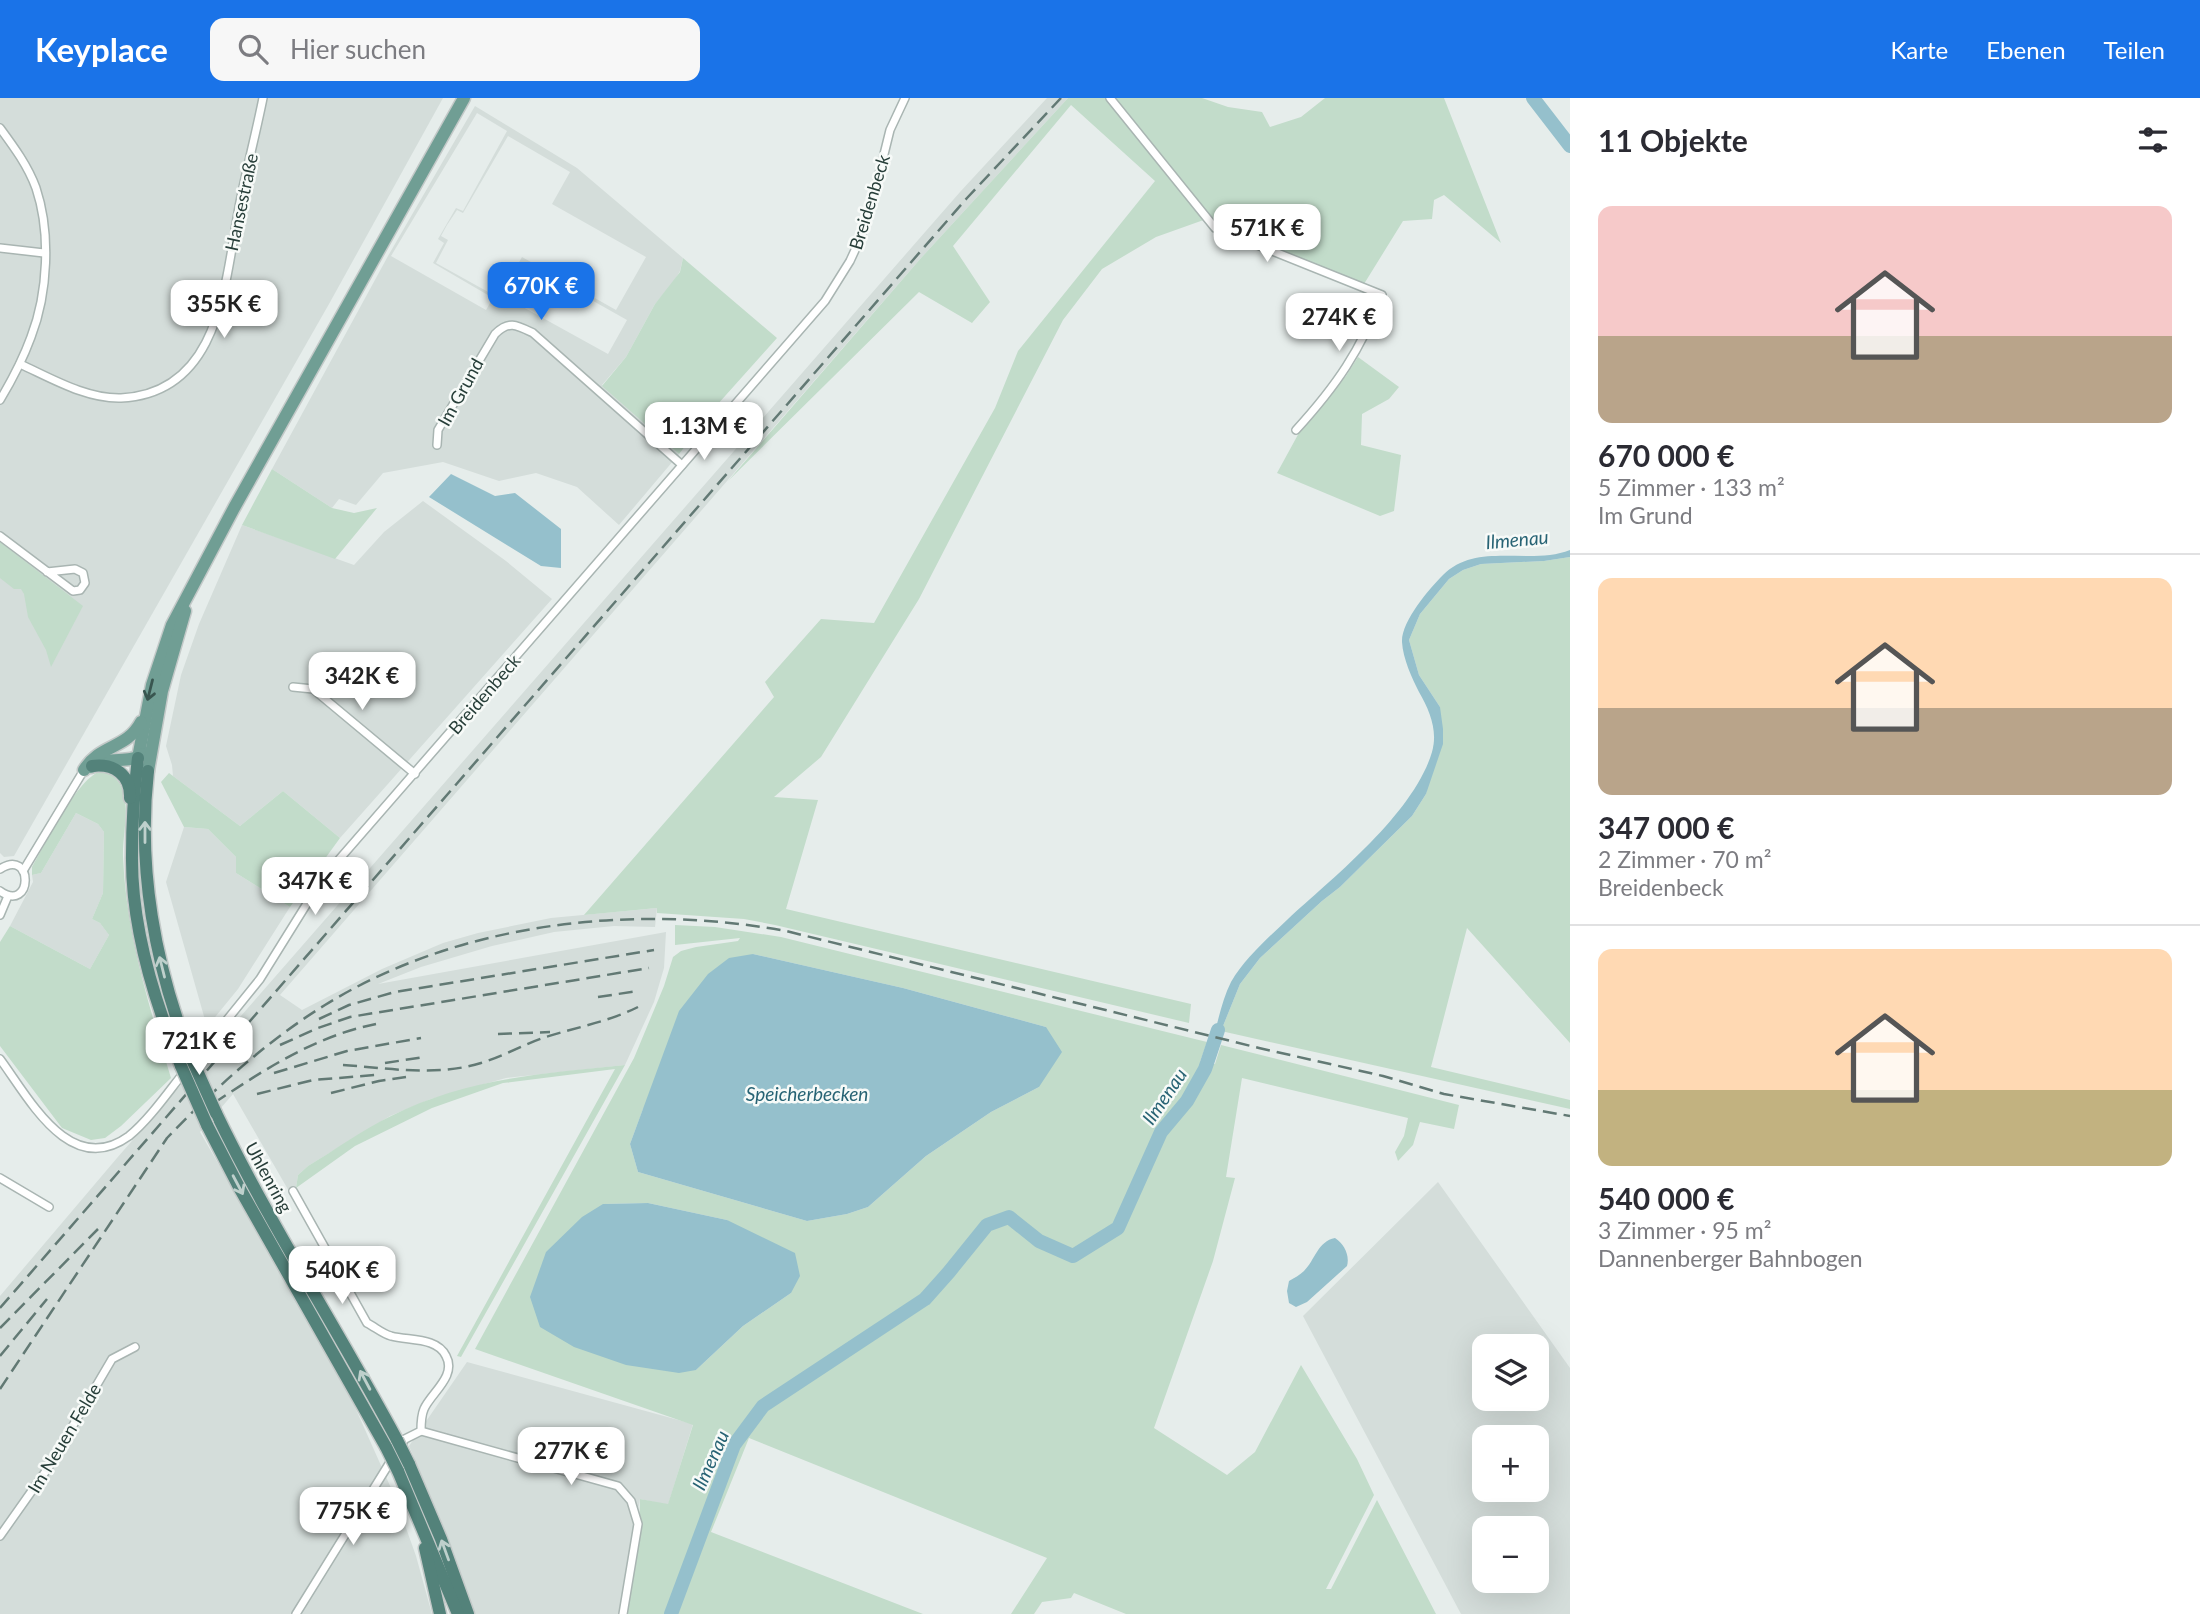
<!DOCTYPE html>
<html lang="de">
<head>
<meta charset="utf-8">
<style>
	:root { --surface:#fff; --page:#f7f7f7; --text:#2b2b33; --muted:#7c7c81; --line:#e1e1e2; --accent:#1a73e8 }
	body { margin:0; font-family:Lato,sans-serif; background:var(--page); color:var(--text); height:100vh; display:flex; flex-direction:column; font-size:26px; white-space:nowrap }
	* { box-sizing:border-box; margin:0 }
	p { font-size:23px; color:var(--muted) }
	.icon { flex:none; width:38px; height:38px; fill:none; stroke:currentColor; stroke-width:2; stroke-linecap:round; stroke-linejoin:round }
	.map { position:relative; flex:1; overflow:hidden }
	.panel { display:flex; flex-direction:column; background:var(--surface); width:630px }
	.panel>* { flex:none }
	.buttons { position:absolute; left:1472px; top:1236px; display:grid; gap:14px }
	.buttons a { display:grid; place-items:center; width:77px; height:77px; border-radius:14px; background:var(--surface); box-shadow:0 7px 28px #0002; font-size:35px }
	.price { position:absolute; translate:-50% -60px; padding:0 16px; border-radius:14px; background:#fff; color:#222; font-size:23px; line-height:46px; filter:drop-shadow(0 2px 4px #0008) }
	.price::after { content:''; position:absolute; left:50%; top:42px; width:21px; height:16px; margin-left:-10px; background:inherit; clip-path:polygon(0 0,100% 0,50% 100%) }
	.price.active { background:var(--accent); color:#fff }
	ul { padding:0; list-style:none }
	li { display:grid; align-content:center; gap:14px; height:371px; padding:0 28px }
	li+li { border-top:2px solid var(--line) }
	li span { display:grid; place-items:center; height:217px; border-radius:14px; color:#555 }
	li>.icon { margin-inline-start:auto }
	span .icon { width:126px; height:126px; fill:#fffc; stroke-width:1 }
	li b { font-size:30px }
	h2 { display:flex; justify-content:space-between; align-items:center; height:84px; padding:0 28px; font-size:30px }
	header { display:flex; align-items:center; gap:42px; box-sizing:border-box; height:98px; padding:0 35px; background:var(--accent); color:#fff }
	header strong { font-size:33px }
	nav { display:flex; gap:38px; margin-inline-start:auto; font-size:24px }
	.search { width:490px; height:63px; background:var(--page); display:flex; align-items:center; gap:18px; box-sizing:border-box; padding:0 24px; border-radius:14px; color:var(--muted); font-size:26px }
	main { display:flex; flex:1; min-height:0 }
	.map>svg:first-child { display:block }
	.built { fill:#d4ddda; fill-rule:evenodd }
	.green { fill:#c2dcca; fill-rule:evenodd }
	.water { fill:#95c0cc }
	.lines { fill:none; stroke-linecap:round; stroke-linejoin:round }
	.river { stroke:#95c0cc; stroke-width:14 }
	.minor-casing { stroke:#a9b5b2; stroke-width:10 }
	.primary-casing { stroke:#c3c9c8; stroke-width:15 }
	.trunk-casing { stroke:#c3c9c8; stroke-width:15 }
	.minor { stroke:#fff; stroke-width:7 }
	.primary { stroke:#709e94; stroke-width:12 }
	.trunk { stroke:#53827a; stroke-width:12 }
	.rail { stroke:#627974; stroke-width:2.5; stroke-dasharray:14 7; stroke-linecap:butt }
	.trunk-bridge-casing { stroke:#c3c9c8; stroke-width:15; stroke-linecap:butt }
	.trunk-bridge { stroke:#53827a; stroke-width:12 }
	.oneway { stroke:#395650 }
	.oneway2 { stroke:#bed0cc }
	.labels { text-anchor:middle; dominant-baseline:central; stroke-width:5; stroke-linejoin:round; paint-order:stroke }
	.street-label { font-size:18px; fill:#273e39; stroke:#f7faf8 }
	.water-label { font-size:19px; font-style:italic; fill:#276374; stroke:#f7faf8 }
</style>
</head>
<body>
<header>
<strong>Keyplace</strong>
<div class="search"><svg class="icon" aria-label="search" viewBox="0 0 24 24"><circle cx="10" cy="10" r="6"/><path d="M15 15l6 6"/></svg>Hier suchen</div>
<nav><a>Karte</a><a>Ebenen</a><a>Teilen</a></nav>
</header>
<main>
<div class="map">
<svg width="1570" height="1516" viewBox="0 0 1570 1516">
	<rect width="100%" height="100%" fill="#e6edeb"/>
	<g class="built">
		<polygon points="0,0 443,0 329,206 14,758 4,759 0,755"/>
		<polygon points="1047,0 1068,0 921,160 280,897 302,912 382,871 443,845 478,835 551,820 657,810 655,829 614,828 554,834 492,848 421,869 378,886 666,834 664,870 654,904 625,967 506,980 431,1001 390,1018 308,1068 298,1077 296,1090 290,1095 233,996 200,1034 342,1280 395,1399 416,1458 432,1516 0,1516 0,1198 117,1060 734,353 960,94"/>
		<path d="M475,8l102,62 106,90 -3,13 -7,12 -18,21 -29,53 -24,28 77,69 -60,71 -42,-38 -41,-14 -37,8 -56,-19 -60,11 -27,32 -17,-6 -7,9 -60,-39 116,-213zM477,15l30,18 -44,80 -7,-3 -18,31 6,4 -11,20 60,35 -7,12 -95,-54zM508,38l62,36 -18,32 94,53 -30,53 -94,-53 -23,41 -63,-35 12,-23 -7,-4 6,-11 10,-15 6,3zM524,164l103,58 -19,34 -103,-57z"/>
		<polygon points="423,403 506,463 552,501 340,740 283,693 240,728 173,678 172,667 166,648 181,577 199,526 242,427 354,467 384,434"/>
		<polygon points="76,715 98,726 104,734 103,795 92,821 100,825 109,837 90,871 10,828 33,784 32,777 41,775"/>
		<polygon points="184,729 208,731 236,759 236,775 290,809 238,891 207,929 166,784"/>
		<path d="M1438,1084l132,186v246h-109l-158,-298zM1484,1248h52v52h-52zM1484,1339h52v52h-52zM1484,1430h52v52h-52z"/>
		<polygon points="467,1264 693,1326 668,1407 640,1401 621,1516 475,1516 448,1439 409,1348"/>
	</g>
	<g class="green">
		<polygon points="1068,0 1202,0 1228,9 1262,14 1270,29 1301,19 1325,0 1444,0 1501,145 1444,97 1434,102 1432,121 1403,123 1364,186 1218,127 1212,119 1156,139 1102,171 1063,222 919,501 821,659 774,699 818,702 786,811 1191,906 1189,925 775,827 744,821 657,815 657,810 584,817 774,599 765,584 821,521 874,525 995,310 1018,253 1155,83 1071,7 953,148 990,204 972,225 919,194 728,383 921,160"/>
		<polygon points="683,160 777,240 717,307 679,356 602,288 626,259 655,206 680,174"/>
		<polygon points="1358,259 1399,289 1389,301 1362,316 1361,347 1401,357 1394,413 1380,418 1277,375 1300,333 1346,278"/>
		<polygon points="272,371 332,410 354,415 377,410 335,461 242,427"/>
		<polygon points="0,444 83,508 51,569 46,552 28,519 24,496 21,491 14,491 0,480"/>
		<polygon points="1570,459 1570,945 1467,830 1431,969 1570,1002 1570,1011 1221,933 1240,886 1260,860 1322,803 1340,789 1412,718 1426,696 1440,609 1419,577 1409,542 1420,516 1449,481 1463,472 1481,466 1544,463"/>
		<path d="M103,672c35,15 19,56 20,87 3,76 26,149 48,221l-50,48 -16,12 -14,2 -29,-12 -62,-82v-104l10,-16 80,43 19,-34 -9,-12 -8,-4 11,-26 1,-61 -6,-8 -22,-11 -35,60 -9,2v-8c14,-24 46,-91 71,-97z"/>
		<polygon points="169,675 240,728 283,693 340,740 290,809 236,775 236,759 208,731 184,729 161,684"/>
		<path d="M675,827l40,2 66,10 426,105 -7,20 15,2 6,-19 238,60 -5,24 -34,-7 -7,23 -15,16 -3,-9 9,-16 4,-18 -166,-40 -16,99 9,1 -22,83 -59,167 73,47 28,-23 46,-87 56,94 17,36 -48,94h5l46,-89 59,114h-310l-52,-21 -3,5 -29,4 -8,12h-23l36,-56 -298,-120 -38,94 212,82h-297l13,-81 1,-34 28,5 25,-79 -218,-76 159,-291 30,-72 9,-29 8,-6 15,-4 42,-6 2,-3 -65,7zM753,856l150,34 143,39 -7,60 -48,25 -65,44 -58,51 -21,7 -40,7 -169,-49 -8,-28 13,-35zM648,1105l79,17 64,73 -48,33 -47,44 -93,-166z"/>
		<path d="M625,967l-164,292 -4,-1 158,-287 -112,14 -71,25 -77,38 -59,42 2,-13 10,-9c27,-16 54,-36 83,-50 73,-37 153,-43 234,-51z"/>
	</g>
	<g class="water">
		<polygon points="451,376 495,398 515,395 561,431 561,470 541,468 429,399"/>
		<path d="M1570,452v7l-26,4 -63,3 -18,6 -14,9 -29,35 -11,26 10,35 21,32 3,22v15l-17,50 -14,22 -72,71 -18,14 -62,57 -20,26 -19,47 -10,17c6,-22 10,-46 20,-66 14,-24 37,-44 57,-63 46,-42 126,-106 144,-167 6,-21 -2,-41 -13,-60 -7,-14 -16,-33 -17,-50 -1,-20 27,-53 41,-67 34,-34 87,-9 127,-25z"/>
		<polygon points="753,856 903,890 1046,929 1062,954 1039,989 991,1014 926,1058 868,1109 847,1116 807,1123 638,1074 630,1046 679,913 708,876 729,860"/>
		<polygon points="648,1105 727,1122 795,1155 800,1178 791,1195 743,1228 696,1272 679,1275 626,1267 574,1249 540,1229 530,1199 546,1154 582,1119 603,1106"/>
		<path d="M1335,1140c9,6 15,17 12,28l-40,36 -11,5 -7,-4 -2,-12 2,-10c5,-3 11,-6 15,-10 11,-11 14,-30 31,-33z"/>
	</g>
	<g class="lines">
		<g class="river">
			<polyline points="1533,0 1570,48"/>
			<polyline points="671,1516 734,1347 763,1308 925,1201 949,1174 987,1127 1009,1119 1039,1143 1073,1158 1118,1130 1161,1034 1187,1003 1205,971 1218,932"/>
		</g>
		<defs>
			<g id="minor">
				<path d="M1110,0l105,130 167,67c-22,56 -45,90 -86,135"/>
				<path d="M0,30c14,19 28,38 36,60 15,45 12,105 -5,149 -8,22 -19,43 -31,63"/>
				<polyline points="0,150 44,155"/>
				<path d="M20,266c31,14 66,35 101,34 102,-5 104,-121 119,-196 7,-35 16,-69 23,-104"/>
				<path d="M437,347l1,-15 57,-96c14,-14 22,-9 38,-1l149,132"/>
				<polyline points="0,438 73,493 80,492 85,485 83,475 75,471 47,474"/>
				<polyline points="293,589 313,591 415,676"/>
				<path d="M0,771c34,-22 33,45 0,22"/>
				<polyline points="23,773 84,672"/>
				<polyline points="0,817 8,798"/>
				<path d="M0,961c29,39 70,120 129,77 20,-16 40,-45 56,-65"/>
				<polyline points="193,964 260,881 316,791 336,765 825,203 850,163 861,139 871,109 890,32 905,0"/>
				<polyline points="0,1080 49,1109"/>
				<path d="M293,1093l74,132c8,4 16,11 24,13 18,5 46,1 55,20 11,20 -15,37 -22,53 -3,7 -3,15 -3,22l-16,8 -6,10"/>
				<polyline points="421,1333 618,1388 631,1403 638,1426 623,1516"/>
				<polyline points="0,1438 48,1370 112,1261 135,1249"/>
				<polyline points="296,1516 392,1361"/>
			</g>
			<g id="primary">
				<polyline points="138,660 152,587 172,527 234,410 464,0"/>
				<path d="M91,669c21,-12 35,-2 52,-13"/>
				<path d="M84,672c17,-27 42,-20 57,-48"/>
				<polyline points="148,673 162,593 185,513"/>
			</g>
			<g id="trunk">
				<path d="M138,660c-4,32 -6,65 -6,97 -1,72 22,146 49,211"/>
				<path d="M92,668c22,-3 39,9 38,32"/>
				<path d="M148,673c-11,97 7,195 42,284"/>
				<path d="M216,1015c54,112 122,217 181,327"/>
				<polyline points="207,1027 240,1091 386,1349"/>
				<polyline points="409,1366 441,1441 468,1516"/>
				<polyline points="398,1373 458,1516"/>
				<polyline points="425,1450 440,1516"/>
			</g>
		</defs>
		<use href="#minor" class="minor-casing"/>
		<use href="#primary" class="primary-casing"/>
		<use href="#trunk" class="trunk-casing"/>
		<use href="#minor" class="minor"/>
		<use href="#primary" class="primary"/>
		<use href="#trunk" class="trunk"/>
		<g class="rail">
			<polyline points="598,899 638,893"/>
			<polyline points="319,921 349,907 395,894 654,852"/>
			<polyline points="498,936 550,934"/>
			<polyline points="280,947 318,930 350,919 649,870"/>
			<polyline points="385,965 424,959"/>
			<path d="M343,967c47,3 92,12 138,-2 23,-7 43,-19 65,-26 31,-10 62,-15 92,-30"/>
			<polyline points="274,975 347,953 421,940"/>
			<polyline points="331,995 379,983 406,979"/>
			<polyline points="257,996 313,982 375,977"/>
			<path d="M214,1005c50,-33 101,-67 162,-79"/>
			<polyline points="0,1210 967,100 1061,0"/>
			<polyline points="0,1230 98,1131"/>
			<polyline points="0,1258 47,1201"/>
			<path d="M0,1291l167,-251c46,-48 101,-98 158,-133 134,-83 309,-102 461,-74l473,117 124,28 61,18 126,22"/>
		</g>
		<defs>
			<g id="trunk-bridge">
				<polyline points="190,957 216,1015"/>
				<polyline points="181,968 207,1027"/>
				<polyline points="397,1342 409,1366"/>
				<polyline points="386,1349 398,1373"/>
			</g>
		</defs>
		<use href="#trunk-bridge" class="trunk-bridge-casing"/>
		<use href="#trunk-bridge" class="trunk-bridge"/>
	</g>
	<defs><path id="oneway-shaft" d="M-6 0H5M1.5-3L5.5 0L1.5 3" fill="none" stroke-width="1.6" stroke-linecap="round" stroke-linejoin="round" transform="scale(1.75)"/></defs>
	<use class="oneway" href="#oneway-shaft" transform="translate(150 592) rotate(104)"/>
	<g class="oneway2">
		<use href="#oneway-shaft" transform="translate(145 734) rotate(-90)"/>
		<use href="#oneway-shaft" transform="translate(162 869) rotate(-104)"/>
		<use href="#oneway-shaft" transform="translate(238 1087) rotate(62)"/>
		<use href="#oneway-shaft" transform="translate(365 1282) rotate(-118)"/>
		<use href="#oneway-shaft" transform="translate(445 1452) rotate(-110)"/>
	</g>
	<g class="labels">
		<g class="street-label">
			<text transform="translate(241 104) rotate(-78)">Hansestraße</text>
			<text transform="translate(869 104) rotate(-73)">Breidenbeck</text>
			<text transform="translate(460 294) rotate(-61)">Im Grund</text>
			<text transform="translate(484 596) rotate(-49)">Breidenbeck</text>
			<text transform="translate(269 1079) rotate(61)">Uhlenring</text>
			<text transform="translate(64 1340) rotate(-59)">Im Neuen Felde</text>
		</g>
		<g class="water-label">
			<text transform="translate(1517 441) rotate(-5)">Ilmenau</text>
			<text x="807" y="995">Speicherbecken</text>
			<text transform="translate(1164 998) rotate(-56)">Ilmenau</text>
			<text transform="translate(710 1362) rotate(-66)">Ilmenau</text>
		</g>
	</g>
</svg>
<div class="buttons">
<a><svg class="icon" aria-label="layers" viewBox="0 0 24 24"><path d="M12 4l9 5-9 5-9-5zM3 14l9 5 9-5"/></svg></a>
<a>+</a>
<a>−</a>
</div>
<b class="price" style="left:1267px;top:166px">571K €</b>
<b class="price active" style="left:541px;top:224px">670K €</b>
<b class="price" style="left:224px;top:242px">355K €</b>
<b class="price" style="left:1339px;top:255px">274K €</b>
<b class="price" style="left:704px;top:364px">1.13M €</b>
<b class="price" style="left:362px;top:614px">342K €</b>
<b class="price" style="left:315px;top:819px">347K €</b>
<b class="price" style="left:199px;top:979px">721K €</b>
<b class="price" style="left:342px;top:1208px">540K €</b>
<b class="price" style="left:571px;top:1389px">277K €</b>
<b class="price" style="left:353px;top:1449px">775K €</b>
</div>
<section class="panel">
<h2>11 Objekte<svg class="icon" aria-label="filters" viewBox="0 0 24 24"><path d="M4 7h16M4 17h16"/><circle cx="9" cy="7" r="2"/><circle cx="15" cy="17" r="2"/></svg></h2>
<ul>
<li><span style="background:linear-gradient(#f6c9c9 60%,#b9a48a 0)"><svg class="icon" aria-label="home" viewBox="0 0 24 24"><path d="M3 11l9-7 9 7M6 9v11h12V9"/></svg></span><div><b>670 000 €</b><p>5 Zimmer · 133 m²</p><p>Im Grund</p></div></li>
<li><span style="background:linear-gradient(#ffd9b3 60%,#b9a48a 0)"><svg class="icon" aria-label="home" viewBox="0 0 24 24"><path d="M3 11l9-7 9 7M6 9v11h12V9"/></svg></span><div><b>347 000 €</b><p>2 Zimmer · 70 m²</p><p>Breidenbeck</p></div></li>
<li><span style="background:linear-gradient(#ffd9b3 65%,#c2b280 0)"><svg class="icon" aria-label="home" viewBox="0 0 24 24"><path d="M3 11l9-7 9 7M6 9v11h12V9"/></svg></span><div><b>540 000 €</b><p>3 Zimmer · 95 m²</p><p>Dannenberger Bahnbogen</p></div></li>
</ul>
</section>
</main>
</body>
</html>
